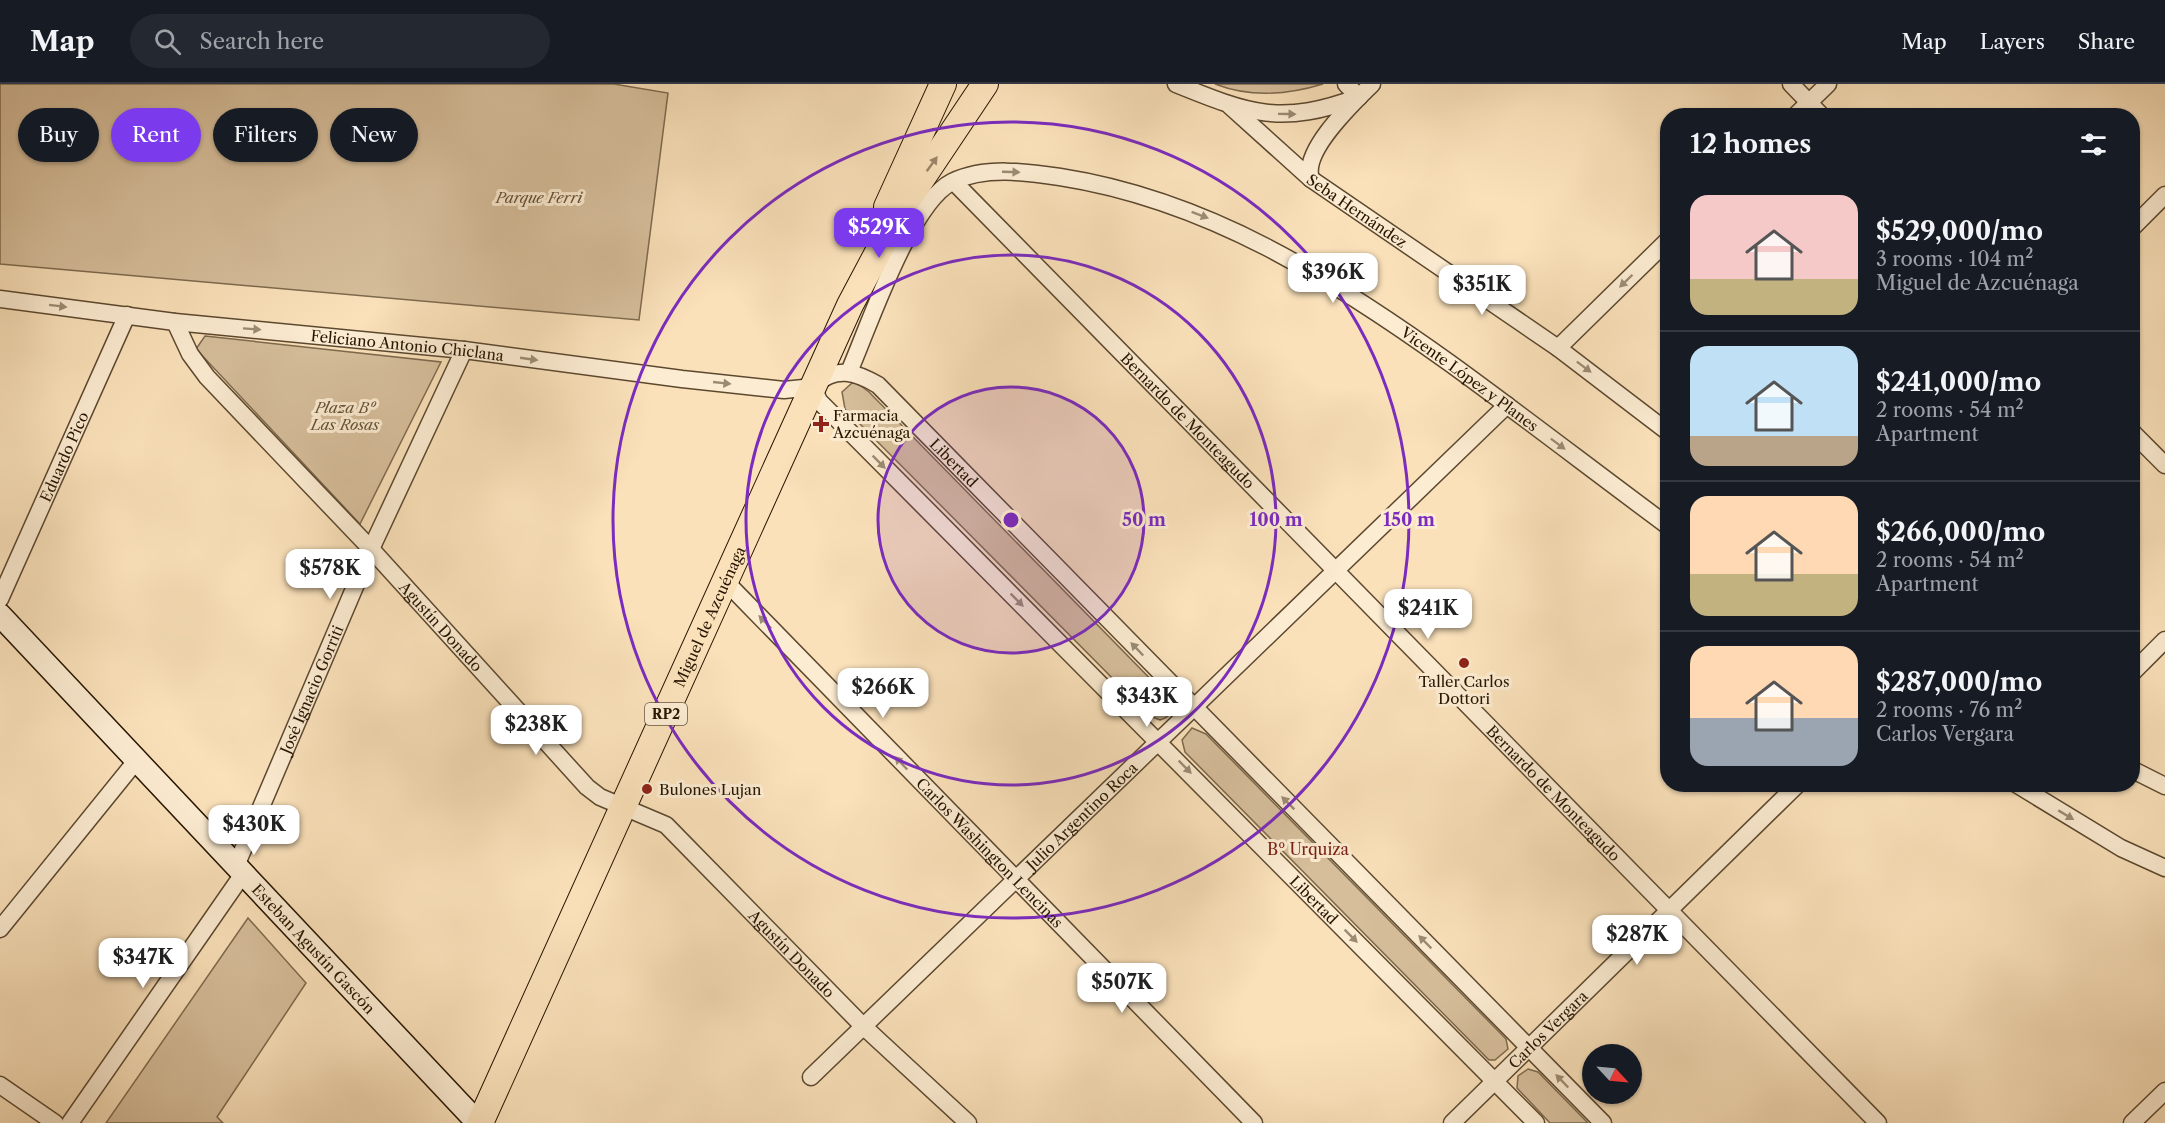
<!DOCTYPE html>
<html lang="en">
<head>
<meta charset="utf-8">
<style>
	:root { --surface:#171b24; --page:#242831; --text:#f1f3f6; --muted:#9ea1a6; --line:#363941; --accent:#7c3aed }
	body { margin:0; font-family:"Libre Caslon Text",serif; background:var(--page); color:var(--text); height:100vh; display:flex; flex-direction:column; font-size:22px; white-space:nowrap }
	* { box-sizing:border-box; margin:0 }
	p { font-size:20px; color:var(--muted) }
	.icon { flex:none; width:33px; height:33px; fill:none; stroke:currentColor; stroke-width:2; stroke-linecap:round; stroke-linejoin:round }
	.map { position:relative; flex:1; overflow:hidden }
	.drawer { position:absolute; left:1660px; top:24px; width:480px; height:684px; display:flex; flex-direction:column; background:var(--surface); border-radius:24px; box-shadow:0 2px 4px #0004 }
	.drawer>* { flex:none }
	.guide { position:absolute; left:18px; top:24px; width:570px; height:54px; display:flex; gap:12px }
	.needle { width:39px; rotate:116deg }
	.tools { position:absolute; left:1582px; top:960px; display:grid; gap:12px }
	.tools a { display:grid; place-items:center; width:60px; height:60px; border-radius:50%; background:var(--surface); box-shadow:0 2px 4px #0004; font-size:30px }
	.price { position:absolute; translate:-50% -51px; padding:0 14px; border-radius:12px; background:#fff; color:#222; font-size:20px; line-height:39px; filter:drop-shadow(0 2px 3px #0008) }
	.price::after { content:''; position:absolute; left:50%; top:36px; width:18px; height:14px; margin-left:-9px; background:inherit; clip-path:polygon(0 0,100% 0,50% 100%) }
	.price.active { background:var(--accent); color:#fff }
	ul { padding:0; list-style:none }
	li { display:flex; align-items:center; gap:18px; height:150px; padding:0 30px }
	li+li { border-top:2px solid var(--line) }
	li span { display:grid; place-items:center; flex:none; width:168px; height:120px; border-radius:18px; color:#555 }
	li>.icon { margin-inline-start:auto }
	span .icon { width:72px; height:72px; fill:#fffc; stroke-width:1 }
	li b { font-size:26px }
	h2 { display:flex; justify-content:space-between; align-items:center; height:72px; padding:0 30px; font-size:26px }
	.tag { padding:0 21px; border-radius:27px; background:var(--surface); box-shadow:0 2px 4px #0004; font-size:21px; line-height:54px }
	.tag.active { background:var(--accent); color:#fff }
	header { display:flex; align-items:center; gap:36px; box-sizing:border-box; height:84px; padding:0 30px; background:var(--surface); border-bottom:2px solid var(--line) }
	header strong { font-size:28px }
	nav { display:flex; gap:33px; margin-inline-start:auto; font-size:21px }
	.search { width:420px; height:54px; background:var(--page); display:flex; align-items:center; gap:15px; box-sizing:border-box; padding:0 21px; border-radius:33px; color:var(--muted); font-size:22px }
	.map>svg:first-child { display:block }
	.green { fill:#d6be9b; stroke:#7e6a4e; stroke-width:1.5 }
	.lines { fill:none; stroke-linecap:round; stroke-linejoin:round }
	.street-casing { stroke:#5c482f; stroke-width:19 }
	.secondary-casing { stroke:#271501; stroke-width:25 }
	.primary-casing { stroke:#271501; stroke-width:28 }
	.street { stroke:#fcecd2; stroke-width:16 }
	.secondary { stroke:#fcecd2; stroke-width:22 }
	.primary { stroke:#fae1ba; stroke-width:26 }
	.oneway { fill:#9c8b74 }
	.oneway2 { fill:#9b8567 }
	.ring { fill:none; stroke:#7b2cbf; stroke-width:3 }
	.poi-dot { fill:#8f2418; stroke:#fcecd2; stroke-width:2 }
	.labels { text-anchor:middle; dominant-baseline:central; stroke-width:6; stroke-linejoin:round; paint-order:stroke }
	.shield { fill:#fcecd2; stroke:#675640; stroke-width:1.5 }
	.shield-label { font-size:14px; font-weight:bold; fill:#271501 }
	.park-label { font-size:15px; font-style:italic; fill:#645037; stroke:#fcecd2 }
	.street-label { font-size:15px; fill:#271501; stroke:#fcecd2 }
	.poi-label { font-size:15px; fill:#271501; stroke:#fcecd2; text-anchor:start }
	.neighbourhood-label { font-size:16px; fill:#7a1f14; stroke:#fcecd2 }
	.centre { fill:#7b2cbf; stroke:#fcecd2; stroke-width:3 }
	.ring-label { font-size:18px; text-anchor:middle; font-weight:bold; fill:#7b2cbf; stroke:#fcecd2; stroke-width:6; stroke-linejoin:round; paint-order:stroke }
</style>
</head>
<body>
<header>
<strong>Map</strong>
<div class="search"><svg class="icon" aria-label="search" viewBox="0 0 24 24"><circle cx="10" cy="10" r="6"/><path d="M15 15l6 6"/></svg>Search here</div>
<nav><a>Map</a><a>Layers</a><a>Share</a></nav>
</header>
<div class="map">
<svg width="2165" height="1039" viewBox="0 0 2165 1039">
	<rect width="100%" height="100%" fill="#fae1ba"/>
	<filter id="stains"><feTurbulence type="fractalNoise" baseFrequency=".00333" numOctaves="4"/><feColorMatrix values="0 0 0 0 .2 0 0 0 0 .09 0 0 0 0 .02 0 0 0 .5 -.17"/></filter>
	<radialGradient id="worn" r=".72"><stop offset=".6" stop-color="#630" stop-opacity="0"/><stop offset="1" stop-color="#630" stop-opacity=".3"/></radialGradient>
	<g class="green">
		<polygon points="0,0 614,0 668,9 639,236 0,180"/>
		<path d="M1215,0h108c-36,11 -72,14 -108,0z"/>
		<polygon points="205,252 441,278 360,440 196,265"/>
		<path d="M852,299h5l12,9 301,307c3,11 1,18 -10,21l-10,-4 -305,-307 -3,-17z"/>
		<polygon points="1192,644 1206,650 1506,955 1508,965 1495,976 1489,976 1185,668 1182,656"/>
		<polygon points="248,834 306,899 217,1033 223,1039 106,1039"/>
		<polygon points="1528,985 1538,988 1588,1039 1550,1039 1517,1004 1518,992"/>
	</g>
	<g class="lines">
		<defs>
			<g id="street">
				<path d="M1176,0c74,30 105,42 183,13"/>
				<polyline points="1346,0 1359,13"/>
				<polyline points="1791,0 1822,32"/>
				<path id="s1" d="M1230,22l81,73 247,169 110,84"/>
				<polyline points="1795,32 1828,0"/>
				<path d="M1311,95c-10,-28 43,-77 61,-95"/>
				<path id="s2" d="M954,98l924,941"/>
				<polyline points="2133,143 2165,111"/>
				<path id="s3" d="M0,215l175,23 289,28 218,29 102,11 29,-3"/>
				<path id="s4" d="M175,238l15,32 17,23 164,172 216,238 13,10 66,28 197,201 105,97"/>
				<polyline points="1558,264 1668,156"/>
				<path id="s5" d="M849,288c20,-46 61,-169 103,-190 33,-16 74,-10 108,-5 148,23 271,101 391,187 73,53 144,108 217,162"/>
				<path id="s6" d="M816,300c20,-18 40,-12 62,1l725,738"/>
				<path id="s7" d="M813,303l6,14 13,13 704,709"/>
				<polyline points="2133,349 2165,381"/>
				<path id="s8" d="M726,498l528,541"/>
				<path id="s9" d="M0,515l127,-284"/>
				<polyline points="2133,588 2165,556"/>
				<polyline points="2133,686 2165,702"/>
				<polyline points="2016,700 2121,764 2165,784"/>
				<path id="s10" d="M236,782l135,-317 93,-199"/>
				<polyline points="0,845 136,677"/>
				<path id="s11" d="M811,993l696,-672"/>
				<polyline points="0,1001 55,1039"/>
				<polyline points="70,1039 243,790"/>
				<path id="s12" d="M1452,1039l346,-339"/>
				<polyline points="2132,1039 2165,1007"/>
			</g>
			<g id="secondary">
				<path id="s13" d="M0,531l478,508"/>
			</g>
			<g id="primary">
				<polyline points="887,123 943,0"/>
				<path id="s14" d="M480,1039l370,-818 50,-94 85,-127"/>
			</g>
		</defs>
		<use href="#street" class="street-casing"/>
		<use href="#secondary" class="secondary-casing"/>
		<use href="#primary" class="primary-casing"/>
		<use href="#street" class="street"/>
		<use href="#secondary" class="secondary"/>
		<use href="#primary" class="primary"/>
	</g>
	<defs><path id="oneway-solid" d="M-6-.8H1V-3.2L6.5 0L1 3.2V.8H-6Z" transform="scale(1.5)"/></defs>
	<g class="oneway">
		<use href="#oneway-solid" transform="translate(1287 30) rotate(1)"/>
		<use href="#oneway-solid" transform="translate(1011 88) rotate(2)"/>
		<use href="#oneway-solid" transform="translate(1200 131) rotate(21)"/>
		<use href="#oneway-solid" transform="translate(1626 197) rotate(136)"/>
		<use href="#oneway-solid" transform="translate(58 222) rotate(7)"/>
		<use href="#oneway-solid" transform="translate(252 245) rotate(4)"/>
		<use href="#oneway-solid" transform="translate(529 275) rotate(8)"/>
		<use href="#oneway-solid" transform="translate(1584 283) rotate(37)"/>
		<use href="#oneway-solid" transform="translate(722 299) rotate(6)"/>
		<use href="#oneway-solid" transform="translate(1558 360) rotate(37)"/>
		<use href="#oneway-solid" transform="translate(879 378) rotate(45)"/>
		<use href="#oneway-solid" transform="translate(1017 516) rotate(45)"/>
		<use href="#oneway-solid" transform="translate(765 538) rotate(-134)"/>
		<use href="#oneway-solid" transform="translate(1137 565) rotate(-134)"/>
		<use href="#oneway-solid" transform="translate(901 679) rotate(-134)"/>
		<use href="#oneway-solid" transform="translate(1185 683) rotate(45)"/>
		<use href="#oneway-solid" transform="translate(1288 719) rotate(-135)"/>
		<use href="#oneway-solid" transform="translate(2066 731) rotate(31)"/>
		<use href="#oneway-solid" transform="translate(1351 852) rotate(45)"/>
		<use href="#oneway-solid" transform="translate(1425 858) rotate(-135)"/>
		<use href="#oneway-solid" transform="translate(1562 997) rotate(-134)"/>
	</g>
	<use class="oneway2" href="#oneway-solid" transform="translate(932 80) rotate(-54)"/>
	<circle cx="1011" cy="436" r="133" fill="#7b2cbf" fill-opacity=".12"/>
	<g class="ring">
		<circle cx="1011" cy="436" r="133"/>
		<circle cx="1011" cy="436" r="265"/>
		<circle cx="1011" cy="436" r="398"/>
	</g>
	<g class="poi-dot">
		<path d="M818 331h6v6h6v6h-6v6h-6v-6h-6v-6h6z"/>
		<circle cx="1464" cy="579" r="6"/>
		<circle cx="647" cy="705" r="6"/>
	</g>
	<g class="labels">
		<rect class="shield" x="645" y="619" width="42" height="22" rx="4.5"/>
		<g class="shield-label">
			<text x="666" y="630">RP2</text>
		</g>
		<g class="park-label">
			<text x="539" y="113">Parque Ferri</text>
			<text x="345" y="323">Plaza Bº<tspan x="345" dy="17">Las Rosas</tspan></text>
		</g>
		<g class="street-label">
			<text stroke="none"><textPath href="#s1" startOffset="165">Seba Hernández</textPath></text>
			<text stroke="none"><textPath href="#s3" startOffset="410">Feliciano Antonio Chiclana</textPath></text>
			<text stroke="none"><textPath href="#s5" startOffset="790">Vicente López y Planes</textPath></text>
			<text stroke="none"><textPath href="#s2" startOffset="334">Bernardo de Monteagudo</textPath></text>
			<text stroke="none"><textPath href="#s9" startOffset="156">Eduardo Pico</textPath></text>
			<text stroke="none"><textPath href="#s6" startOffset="176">Libertad</textPath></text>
			<text stroke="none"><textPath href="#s14" startOffset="556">Miguel de Azcuénaga</textPath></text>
			<text stroke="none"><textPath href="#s4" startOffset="406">Agustín Donado</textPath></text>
			<text stroke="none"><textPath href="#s10" startOffset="192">José Ignacio Gorriti</textPath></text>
			<text stroke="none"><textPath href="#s2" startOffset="856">Bernardo de Monteagudo</textPath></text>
			<text stroke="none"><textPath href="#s11" startOffset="376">Julio Argentino Roca</textPath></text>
			<text stroke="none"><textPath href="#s8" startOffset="378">Carlos Washington Lencinas</textPath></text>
			<text stroke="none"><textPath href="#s7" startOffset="718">Libertad</textPath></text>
			<text stroke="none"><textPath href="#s13" startOffset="458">Esteban Agustín Gascón</textPath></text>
			<text stroke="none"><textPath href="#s4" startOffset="891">Agustín Donado</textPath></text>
			<text stroke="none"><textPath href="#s12" startOffset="134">Carlos Vergara</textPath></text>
		</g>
		<g class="poi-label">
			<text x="833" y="331">Farmacia<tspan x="833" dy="17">Azcuénaga</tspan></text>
			<text x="1464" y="597" text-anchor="middle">Taller Carlos<tspan x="1464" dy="17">Dottori</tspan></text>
			<text x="659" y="705">Bulones Lujan</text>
		</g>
		<g class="neighbourhood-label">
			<text x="1308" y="765">Bº Urquiza</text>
		</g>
	</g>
	<circle cx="1011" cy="436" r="9" class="centre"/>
	<g class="ring-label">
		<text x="1144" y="442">50 m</text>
		<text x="1276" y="442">100 m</text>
		<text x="1409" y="442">150 m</text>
	</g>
	<rect width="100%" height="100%" filter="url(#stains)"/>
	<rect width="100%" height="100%" fill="url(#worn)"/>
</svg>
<div class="tools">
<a><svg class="needle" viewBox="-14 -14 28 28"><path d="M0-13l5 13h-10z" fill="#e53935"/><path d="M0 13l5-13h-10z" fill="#9ea1a6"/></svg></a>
</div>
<b class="price active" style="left:879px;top:175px">$529K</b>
<b class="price" style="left:1333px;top:220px">$396K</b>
<b class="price" style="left:1482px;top:232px">$351K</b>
<b class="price" style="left:330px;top:516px">$578K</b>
<b class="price" style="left:1428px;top:556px">$241K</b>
<b class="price" style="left:883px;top:635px">$266K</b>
<b class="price" style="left:1147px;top:644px">$343K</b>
<b class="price" style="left:536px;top:672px">$238K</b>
<b class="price" style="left:254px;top:772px">$430K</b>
<b class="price" style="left:1637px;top:882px">$287K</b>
<b class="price" style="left:143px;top:905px">$347K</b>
<b class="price" style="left:1122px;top:930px">$507K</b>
<div class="guide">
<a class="tag">Buy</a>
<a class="tag active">Rent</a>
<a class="tag">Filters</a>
<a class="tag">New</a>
</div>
<section class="drawer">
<h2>12 homes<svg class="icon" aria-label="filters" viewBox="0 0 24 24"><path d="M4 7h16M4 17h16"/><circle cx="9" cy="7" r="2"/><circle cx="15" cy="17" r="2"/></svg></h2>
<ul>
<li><span style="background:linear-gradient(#f6c9c9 70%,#c2b280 0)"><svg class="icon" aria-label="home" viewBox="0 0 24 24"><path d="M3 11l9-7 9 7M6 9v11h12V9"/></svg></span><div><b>$529,000/mo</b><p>3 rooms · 104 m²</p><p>Miguel de Azcuénaga</p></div></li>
<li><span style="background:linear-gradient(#bfe0f5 75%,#b9a48a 0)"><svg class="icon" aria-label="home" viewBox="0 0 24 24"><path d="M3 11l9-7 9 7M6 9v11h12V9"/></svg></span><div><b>$241,000/mo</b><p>2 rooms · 54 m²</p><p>Apartment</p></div></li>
<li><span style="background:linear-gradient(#ffd9b3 65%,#c2b280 0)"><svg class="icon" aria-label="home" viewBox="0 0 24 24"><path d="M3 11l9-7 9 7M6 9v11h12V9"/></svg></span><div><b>$266,000/mo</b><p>2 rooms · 54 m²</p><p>Apartment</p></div></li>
<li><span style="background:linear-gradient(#ffd9b3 60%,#9aa5b1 0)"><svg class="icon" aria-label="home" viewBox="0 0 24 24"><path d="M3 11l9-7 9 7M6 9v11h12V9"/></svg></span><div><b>$287,000/mo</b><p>2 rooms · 76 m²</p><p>Carlos Vergara</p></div></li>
</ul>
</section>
</div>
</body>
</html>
